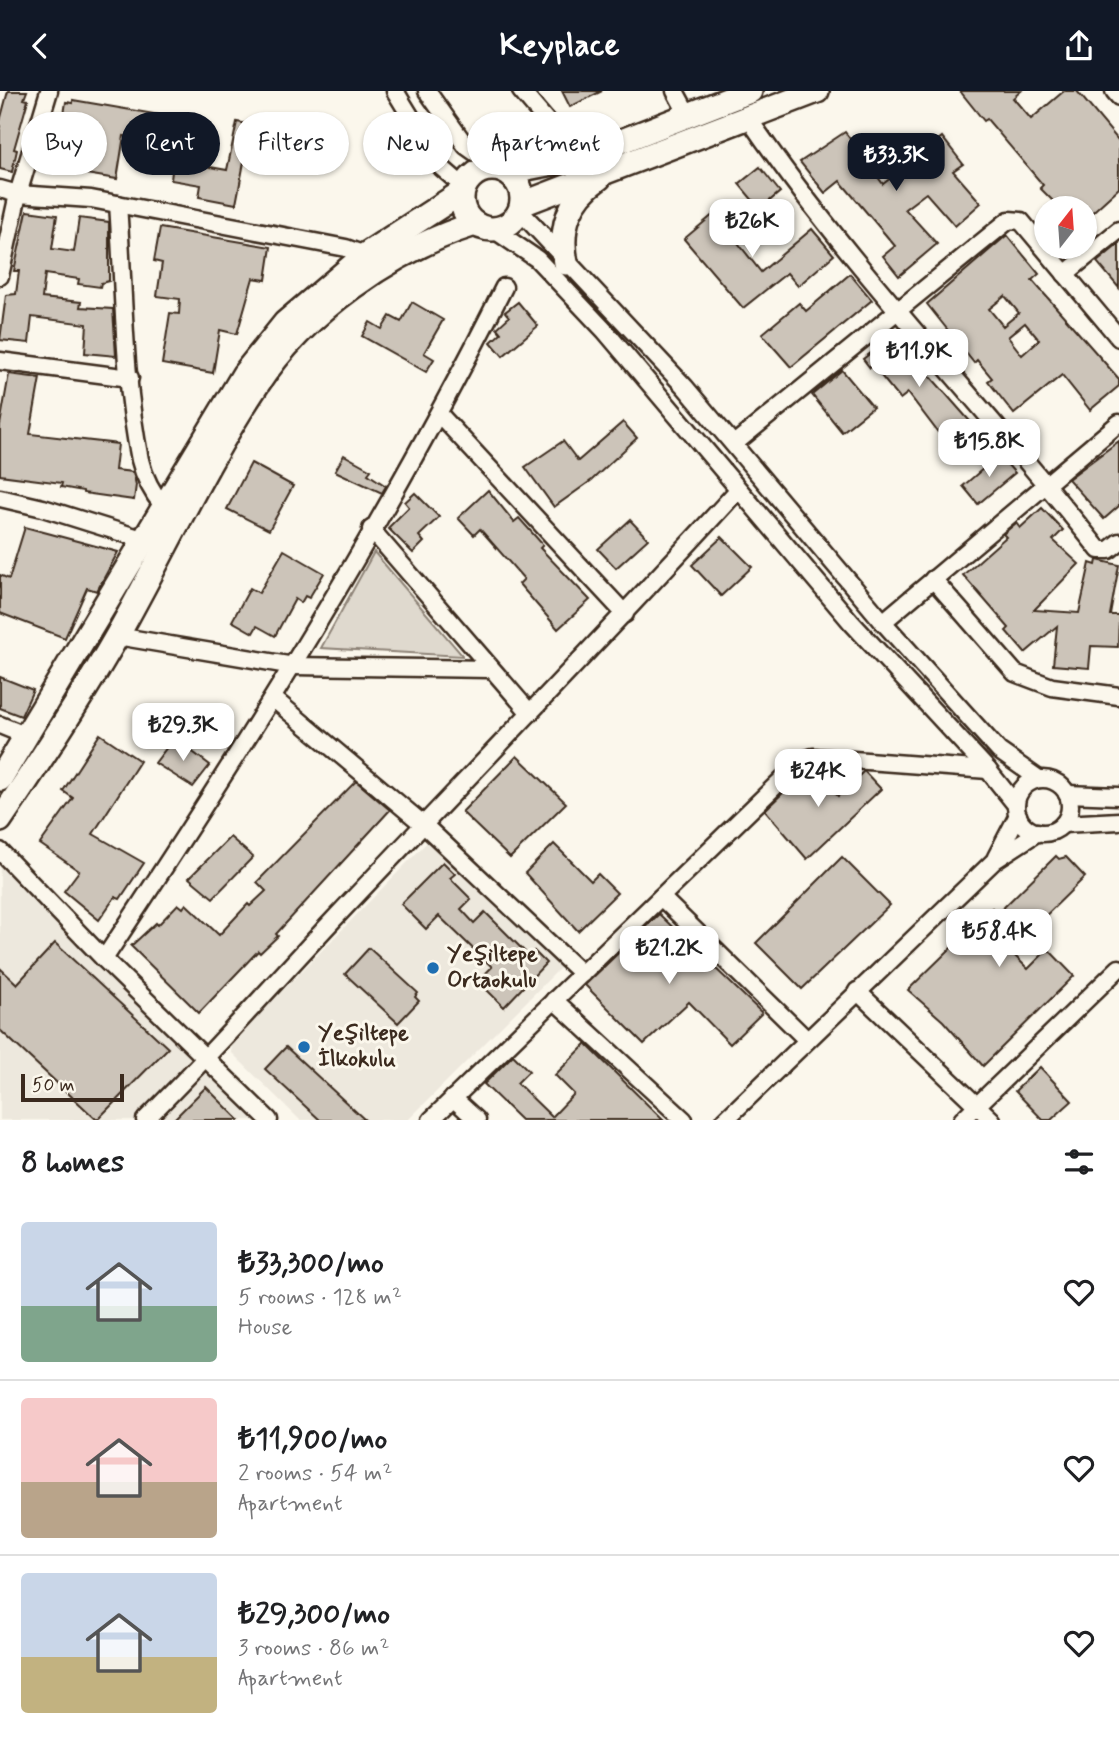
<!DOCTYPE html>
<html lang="en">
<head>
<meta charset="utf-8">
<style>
	:root { --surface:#fff; --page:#f6f6f6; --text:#202124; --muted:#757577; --line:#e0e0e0; --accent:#111827 }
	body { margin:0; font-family:Mynerve,sans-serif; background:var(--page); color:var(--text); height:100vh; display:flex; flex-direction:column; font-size:26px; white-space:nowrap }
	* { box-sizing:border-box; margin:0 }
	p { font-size:23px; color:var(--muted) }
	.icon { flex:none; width:38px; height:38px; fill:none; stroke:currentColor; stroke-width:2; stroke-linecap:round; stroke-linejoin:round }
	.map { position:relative; height:1029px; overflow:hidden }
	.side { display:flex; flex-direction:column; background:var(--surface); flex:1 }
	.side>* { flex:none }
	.guide { position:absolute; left:21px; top:21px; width:700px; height:63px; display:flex; gap:14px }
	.needle { width:46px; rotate:17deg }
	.tools { position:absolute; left:1034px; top:105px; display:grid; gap:14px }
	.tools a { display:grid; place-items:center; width:63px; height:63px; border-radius:50%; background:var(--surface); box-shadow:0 2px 5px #0004; font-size:35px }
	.scale { position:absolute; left:21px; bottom:18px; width:103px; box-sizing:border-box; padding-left:7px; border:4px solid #3b2a1e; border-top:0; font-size:19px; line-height:24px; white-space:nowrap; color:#3b2a1e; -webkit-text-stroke:5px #fbf7ec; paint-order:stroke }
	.price { position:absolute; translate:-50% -60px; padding:0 16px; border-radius:14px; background:#fff; color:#222; font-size:23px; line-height:46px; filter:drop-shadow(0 2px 4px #0008) }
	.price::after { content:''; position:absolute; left:50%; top:42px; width:21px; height:16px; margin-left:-10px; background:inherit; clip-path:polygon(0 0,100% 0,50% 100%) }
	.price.selected { background:var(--accent); color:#fff }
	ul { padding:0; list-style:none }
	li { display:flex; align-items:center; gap:21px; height:175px; padding:0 21px }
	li+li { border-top:2px solid var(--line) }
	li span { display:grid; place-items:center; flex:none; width:196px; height:140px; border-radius:7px; color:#555 }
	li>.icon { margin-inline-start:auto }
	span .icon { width:84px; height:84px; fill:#fffc; stroke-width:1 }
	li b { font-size:30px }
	h2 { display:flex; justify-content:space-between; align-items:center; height:84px; padding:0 21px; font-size:30px }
	.chip { padding:0 24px; border-radius:32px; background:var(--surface); box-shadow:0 2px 5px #0004; font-size:24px; line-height:63px }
	.chip.selected { background:var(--accent); color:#fff }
	header { display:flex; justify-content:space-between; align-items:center; height:91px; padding:0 21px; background:var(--accent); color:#fff; font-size:32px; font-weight:700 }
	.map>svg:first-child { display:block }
	.built { fill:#ede8dd }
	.green { fill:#dfd9ce; stroke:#8d8276; stroke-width:2 }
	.building { fill:#ccc4b9; stroke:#3b2a1e; stroke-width:2; fill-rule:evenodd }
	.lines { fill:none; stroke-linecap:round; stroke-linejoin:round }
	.street-casing { stroke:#3b2a1e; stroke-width:21 }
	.secondary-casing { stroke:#3b2a1e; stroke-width:28 }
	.street { stroke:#fbf7ec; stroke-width:16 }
	.secondary { stroke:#fbf7ec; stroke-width:23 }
	.poi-dot { fill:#1f6fb2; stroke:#fbf7ec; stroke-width:2.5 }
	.labels { text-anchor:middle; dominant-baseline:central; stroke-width:6; stroke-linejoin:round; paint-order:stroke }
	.poi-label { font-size:23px; font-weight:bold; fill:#3b2a1e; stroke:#fbf7ec; text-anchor:start }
</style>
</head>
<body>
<header><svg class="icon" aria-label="back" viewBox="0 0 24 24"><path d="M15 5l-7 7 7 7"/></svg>Keyplace<svg class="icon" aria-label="share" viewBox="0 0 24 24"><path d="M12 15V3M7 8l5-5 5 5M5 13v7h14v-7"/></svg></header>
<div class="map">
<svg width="1119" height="1029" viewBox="0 0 1119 1029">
	<rect width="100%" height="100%" fill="#fbf7ec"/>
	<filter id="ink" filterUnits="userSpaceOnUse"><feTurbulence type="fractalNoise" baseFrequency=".0143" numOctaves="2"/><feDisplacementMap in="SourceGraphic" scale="14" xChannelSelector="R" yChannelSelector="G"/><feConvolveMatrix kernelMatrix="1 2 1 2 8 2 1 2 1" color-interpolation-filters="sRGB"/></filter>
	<g filter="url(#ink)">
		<g class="built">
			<polygon points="436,742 565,872 408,1029 300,1029 231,961 233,951"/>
			<polygon points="0,772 258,1029 0,1029"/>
		</g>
		<polygon class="green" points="374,461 462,564 462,565 321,557"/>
		<g class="building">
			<polygon points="8,0 27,0 24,8 28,9 14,58 17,59 12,81 0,78 0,30"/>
			<polygon points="562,0 602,0 570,16"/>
			<polygon points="960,0 1021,0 1013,7 1031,28 1064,0 1077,0 1119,50 1119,97 1085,128 1085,117 1060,117 1040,97 1043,94 987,28 984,30"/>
			<polygon points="73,9 189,29 188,38 193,39 188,72 227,79 237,31 268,37 260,69 245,66 236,113 199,106 201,94 171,89 175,54 124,45 117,88 55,78 66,11 73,12"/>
			<polygon points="845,41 883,93 942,46 963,73 953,80 981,112 955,135 926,102 905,118 937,153 899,185 883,165 895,155 840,90 825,102 800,71"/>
			<polygon points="760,76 780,101 760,118 739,93"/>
			<polygon points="721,117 743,142 735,148 761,181 812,138 834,164 798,195 787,182 743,217 684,148"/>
			<polygon points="27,120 57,124 52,158 74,161 79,127 109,131 109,190 101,192 100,196 78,193 79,188 45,183 42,207 81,211 80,216 113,218 116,265 85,262 87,233 32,226 29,252 0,249 6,204 16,203 19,180 14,180"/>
			<polygon points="160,137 271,156 266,189 253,187 237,243 220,239 213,282 162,273 170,222 179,223 180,208 157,205 162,172 154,170"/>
			<path d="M1007,144l32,39 -7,6 87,99v7l-29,24 -28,-35 -48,39 -26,-33 4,-3 -15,-18 -3,3 -47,-59zM1005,205l14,17 -16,13 -14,-17zM1025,232l14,17 -17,15 -14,-18z"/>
			<polygon points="1119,153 1119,197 1097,171"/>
			<polygon points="850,183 872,209 791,276 762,243 799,212 806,220"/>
			<polygon points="412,211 443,229 424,262 434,268 426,281 362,245 370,231 382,238 390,225 401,231"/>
			<polygon points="518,211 538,235 503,265 491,251 501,242 497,237 509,226 505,221"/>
			<polygon points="894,244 975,336 950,357 908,302 900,308 873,275 870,277 863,268"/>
			<polygon points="842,279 873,316 842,341 812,304"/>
			<polygon points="9,283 40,287 30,343 118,353 115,379 133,381 136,394 134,409 83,402 83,400 61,396 62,392 0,384 0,334"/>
			<polygon points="623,331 637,347 592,389 554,416 525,376 563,350 578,370"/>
			<polygon points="1119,350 1119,415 1104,428 1068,388"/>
			<polygon points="344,364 371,379 368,383 386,395 382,402 335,380"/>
			<polygon points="999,364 1015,382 978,413 963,395"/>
			<polygon points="251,372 293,395 269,439 227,418"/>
			<polygon points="488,399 514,431 519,427 543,454 540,457 590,509 558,538 519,493 524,488 480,438 474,444 458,427"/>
			<polygon points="415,402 439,426 419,445 424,451 413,462 388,437 409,416 405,411"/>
			<polygon points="1042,417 1063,439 1053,449 1079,473 1034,519 1079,522 1090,472 1096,474 1097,469 1119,474 1110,524 1119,524 1118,556 1091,555 1089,577 1053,574 1057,535 1025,562 1006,540 1009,537 963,484 1006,446 1003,443 1016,432 1020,437"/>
			<polygon points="630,429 648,448 616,477 598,458"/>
			<polygon points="25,436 118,461 97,500 87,497 65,547 0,522 0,484 9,488"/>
			<polygon points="722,446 752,476 721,505 692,474"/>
			<polygon points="284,459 324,482 309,507 305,505 301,512 295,508 275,545 257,535 253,542 232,530 250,497 259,502"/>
			<polygon points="0,586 33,599 21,625 0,617"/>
			<polygon points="100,643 140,670 93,743 144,772 120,808 115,806 99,829 64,800 79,780 40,753 73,707 63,700"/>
			<polygon points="174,647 210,674 193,696 155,672"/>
			<polygon points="517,665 566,712 510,767 462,721"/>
			<polygon points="812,678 838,705 864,680 881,698 807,768 765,719 807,679"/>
			<polygon points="356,690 390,719 276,843 278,845 260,862 258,860 199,922 131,855 156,832 158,834 178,813 183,817 186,813 219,844 248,813 250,815 266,800 257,791"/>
			<polygon points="230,746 253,766 213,807 189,787"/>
			<polygon points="554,753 591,790 598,783 617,802 578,840 525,782"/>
			<polygon points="1056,765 1059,768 1066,766 1085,786 1022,848 1025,851 1013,863 1028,878 1048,858 1074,885 983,975 943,930 908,899 992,817 997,823"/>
			<polygon points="842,766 890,814 802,898 756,852"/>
			<polygon points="443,771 455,783 450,787 471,808 461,818 474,832 485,821 529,865 534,860 546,872 504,916 478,890 492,876 439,825 426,838 401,813"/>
			<polygon points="659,823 762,922 730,953 689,911 644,953 585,894"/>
			<polygon points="55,852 168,957 97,1029 0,939 0,877 17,893"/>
			<polygon points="369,857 418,902 415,906 419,910 398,932 345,883"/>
			<polygon points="586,953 663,1029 521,1029 484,993 513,964 529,980 517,992 552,1026 574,1003 555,984"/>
			<polygon points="286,956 365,1029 320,1029 265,978"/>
			<polygon points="1040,976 1072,1010 1051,1029 1043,1029 1015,1000"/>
			<polygon points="206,996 239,1029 173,1029"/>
		</g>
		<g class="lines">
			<defs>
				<g id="street">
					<polyline points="395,0 442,77 464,96"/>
					<polyline points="427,0 466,55 497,77"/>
					<polyline points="521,0 578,67"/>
					<polyline points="675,0 688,24"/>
					<polyline points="1114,0 1119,6"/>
					<path d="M749,28c104,153 236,286 350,431h10l10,-8"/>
					<polyline points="0,98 18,103 91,108 346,157 365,164"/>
					<path d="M118,113c6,84 5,173 22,256 4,17 13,34 24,47"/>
					<polyline points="520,120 685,296 883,531 999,660 1039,688"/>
					<polyline points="493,138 537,168 605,240 851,531 988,679 1016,714"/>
					<polyline points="1065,183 1119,139"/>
					<polyline points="0,185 18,103 49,0"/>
					<polyline points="0,270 130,287"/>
					<polyline points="440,324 625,523"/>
					<polyline points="734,353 1009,129 1021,130 1119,247"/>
					<polyline points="0,407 43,417 145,449"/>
					<polyline points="371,438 530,622"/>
					<polyline points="933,488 1015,582 1052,596 1119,605"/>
					<polyline points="883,531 1119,332"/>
					<polyline points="117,545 294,575 490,578"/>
					<polyline points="274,608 424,734 582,883"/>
					<polyline points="0,634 27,645"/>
					<circle cx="1043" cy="715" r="27"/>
					<polyline points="1067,703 1119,705"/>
					<polyline points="1063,733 1119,730"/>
					<polyline points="0,760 104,868 269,1029"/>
					<polyline points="996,766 1018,724"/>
					<polyline points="661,806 807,949"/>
					<path d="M104,868c144,-217 283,-438 400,-672"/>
					<polyline points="857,900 992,1029"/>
					<polyline points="554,909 684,1029"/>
					<polyline points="453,1007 477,1029"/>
					<path d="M145,1029c66,-65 126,-134 189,-201 135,-143 272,-284 404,-429"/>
					<polyline points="431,1029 801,670 813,666 988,679"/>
					<polyline points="725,1029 995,769 1038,741"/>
					<polyline points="962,1029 1119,877"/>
				</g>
				<g id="secondary">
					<circle cx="492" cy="108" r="30"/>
					<polyline points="507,81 578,67 750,0"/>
					<polyline points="522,113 817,0"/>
					<path d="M566,172c-7,-36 3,-64 33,-85"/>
					<polyline points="0,688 244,283 285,232 365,164 462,101"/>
					<path d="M0,729c41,-60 81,-121 117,-184 47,-83 87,-171 140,-251 47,-73 135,-135 218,-161"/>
				</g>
			</defs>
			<use href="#street" class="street-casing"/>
			<use href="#secondary" class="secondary-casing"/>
			<use href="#street" class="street"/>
			<use href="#secondary" class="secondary"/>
		</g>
	</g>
	<g class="poi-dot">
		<circle cx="433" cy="877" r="7"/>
		<circle cx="304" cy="956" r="7"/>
	</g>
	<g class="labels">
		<g class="poi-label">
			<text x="447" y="864">Yeşiltepe<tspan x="447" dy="26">Ortaokulu</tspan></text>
			<text x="318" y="943">Yeşiltepe<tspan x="318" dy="26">İlkokulu</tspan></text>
		</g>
	</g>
</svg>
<div class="tools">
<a><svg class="needle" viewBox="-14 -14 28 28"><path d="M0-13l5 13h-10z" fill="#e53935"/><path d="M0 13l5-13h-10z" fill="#757577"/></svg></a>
</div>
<div class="scale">50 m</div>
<b class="price selected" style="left:896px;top:102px">₺33.3K</b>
<b class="price" style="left:752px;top:168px">₺26K</b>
<b class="price" style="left:919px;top:298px">₺11.9K</b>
<b class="price" style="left:989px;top:388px">₺15.8K</b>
<b class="price" style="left:183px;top:672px">₺29.3K</b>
<b class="price" style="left:818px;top:718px">₺24K</b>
<b class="price" style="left:999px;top:878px">₺58.4K</b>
<b class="price" style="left:669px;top:895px">₺21.2K</b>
<div class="guide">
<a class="chip">Buy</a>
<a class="chip selected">Rent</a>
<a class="chip">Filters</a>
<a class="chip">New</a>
<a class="chip">Apartment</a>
</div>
</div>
<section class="side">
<h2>8 homes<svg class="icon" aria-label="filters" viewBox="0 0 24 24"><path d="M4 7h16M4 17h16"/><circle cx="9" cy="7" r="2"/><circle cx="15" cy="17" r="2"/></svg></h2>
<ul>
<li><span style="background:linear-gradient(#c9d6e8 60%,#7fa58c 0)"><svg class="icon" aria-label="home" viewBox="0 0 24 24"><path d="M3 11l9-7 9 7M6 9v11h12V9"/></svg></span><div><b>₺33,300/mo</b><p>5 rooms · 128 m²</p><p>House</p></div><svg class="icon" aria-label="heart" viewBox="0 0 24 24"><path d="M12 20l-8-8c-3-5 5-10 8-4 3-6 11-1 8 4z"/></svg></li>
<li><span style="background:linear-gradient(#f6c9c9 60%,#b9a48a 0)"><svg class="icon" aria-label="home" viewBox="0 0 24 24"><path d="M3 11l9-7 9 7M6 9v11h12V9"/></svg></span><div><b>₺11,900/mo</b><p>2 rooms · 54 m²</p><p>Apartment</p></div><svg class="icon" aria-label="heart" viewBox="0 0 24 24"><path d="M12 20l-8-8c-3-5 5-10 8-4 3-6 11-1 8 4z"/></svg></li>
<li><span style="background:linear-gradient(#c9d6e8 60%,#c2b280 0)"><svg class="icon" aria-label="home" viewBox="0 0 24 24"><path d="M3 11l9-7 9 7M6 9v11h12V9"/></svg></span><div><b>₺29,300/mo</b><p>3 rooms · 86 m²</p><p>Apartment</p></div><svg class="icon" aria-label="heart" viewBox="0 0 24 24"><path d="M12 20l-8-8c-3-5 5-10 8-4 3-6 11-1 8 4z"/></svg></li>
</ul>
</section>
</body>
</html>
